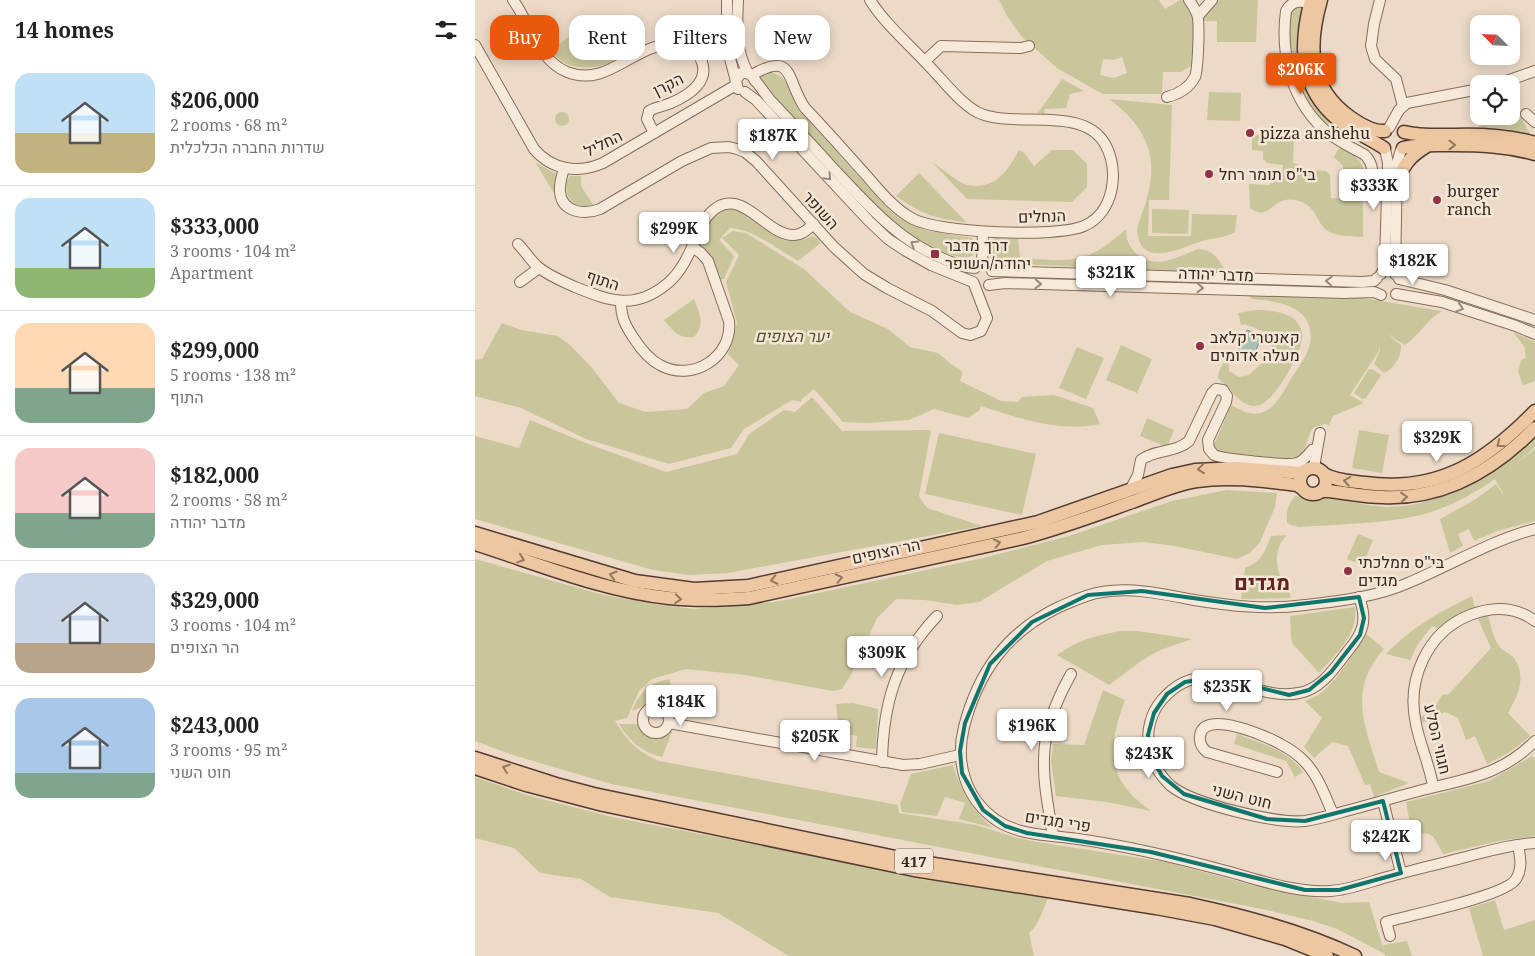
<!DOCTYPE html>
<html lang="en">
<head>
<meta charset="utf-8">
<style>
	:root { --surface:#fff; --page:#f6f6f6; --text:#222; --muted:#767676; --line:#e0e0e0; --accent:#ea580c }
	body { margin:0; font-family:"Noto Serif",Heebo,serif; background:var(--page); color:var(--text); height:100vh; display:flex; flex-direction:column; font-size:19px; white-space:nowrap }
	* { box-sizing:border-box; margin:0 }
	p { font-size:16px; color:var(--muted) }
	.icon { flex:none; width:28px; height:28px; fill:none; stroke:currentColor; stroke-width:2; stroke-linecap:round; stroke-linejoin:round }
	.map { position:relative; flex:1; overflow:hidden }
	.sheet { display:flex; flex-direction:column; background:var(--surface); width:475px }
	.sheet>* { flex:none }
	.top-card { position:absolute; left:15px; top:15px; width:475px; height:45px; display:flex; gap:10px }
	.needle { width:32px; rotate:294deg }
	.controls { position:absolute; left:995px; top:15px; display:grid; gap:10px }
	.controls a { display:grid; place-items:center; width:50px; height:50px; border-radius:10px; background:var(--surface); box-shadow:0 2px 12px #0003; font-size:25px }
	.price { position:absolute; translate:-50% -42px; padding:0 11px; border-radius:5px; background:#fff; color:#222; font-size:16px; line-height:32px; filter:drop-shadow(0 1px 2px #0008) }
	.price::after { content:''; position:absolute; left:50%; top:30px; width:15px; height:11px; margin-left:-8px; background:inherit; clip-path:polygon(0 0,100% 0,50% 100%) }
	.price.current { background:var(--accent); color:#fff }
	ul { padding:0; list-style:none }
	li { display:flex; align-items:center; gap:15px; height:125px; padding:0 15px }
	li+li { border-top:1px solid var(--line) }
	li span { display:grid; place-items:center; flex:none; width:140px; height:100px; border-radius:15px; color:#555 }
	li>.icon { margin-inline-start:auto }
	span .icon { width:60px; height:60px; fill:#fffc; stroke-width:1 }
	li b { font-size:21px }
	h2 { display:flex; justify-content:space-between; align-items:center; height:60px; padding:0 15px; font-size:21px }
	.chip { padding:0 18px; border-radius:15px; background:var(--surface); box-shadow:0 2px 12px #0003; font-size:18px; line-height:45px }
	.chip.current { background:var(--accent); color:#fff }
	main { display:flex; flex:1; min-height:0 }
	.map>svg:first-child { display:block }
	.green { fill:#c9c69c; fill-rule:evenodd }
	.water { fill:#a8c0b5; stroke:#6f8e81 }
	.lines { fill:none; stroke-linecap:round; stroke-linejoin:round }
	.minor-casing { stroke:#876c5e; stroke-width:12 }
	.major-casing { stroke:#553b31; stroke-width:15 }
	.minor { stroke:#f7e9da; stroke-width:10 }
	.major { stroke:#ecc7a2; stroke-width:12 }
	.oneway { stroke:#927761 }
	.oneway2 { stroke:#98887d }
	.marked { fill:none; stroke:#0f766e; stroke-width:4; stroke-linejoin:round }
	.poi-dot { fill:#923144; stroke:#f4e6d6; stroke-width:2 }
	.labels { text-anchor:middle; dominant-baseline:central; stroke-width:5; stroke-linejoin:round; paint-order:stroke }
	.shield { fill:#f4e6d6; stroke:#706057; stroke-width:1 }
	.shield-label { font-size:15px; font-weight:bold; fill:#382720 }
	.street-label { font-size:16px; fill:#382720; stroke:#f4e6d6 }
	.poi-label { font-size:16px; fill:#382720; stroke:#f4e6d6; text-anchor:start }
	.park-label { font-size:16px; font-style:italic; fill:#505328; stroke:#f4e6d6 }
	.district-label { font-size:21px; font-weight:bold; fill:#622422; stroke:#f4e6d6 }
</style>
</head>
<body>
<main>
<section class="sheet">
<h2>14 homes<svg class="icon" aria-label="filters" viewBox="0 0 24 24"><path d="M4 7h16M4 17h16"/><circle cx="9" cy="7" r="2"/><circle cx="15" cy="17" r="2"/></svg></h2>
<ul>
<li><span style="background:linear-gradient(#bfe0f5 60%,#c2b280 0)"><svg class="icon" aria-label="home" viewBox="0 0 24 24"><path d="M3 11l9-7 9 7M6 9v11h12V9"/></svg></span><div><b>$206,000</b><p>2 rooms · 68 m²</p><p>שדרות החברה הכלכלית</p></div></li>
<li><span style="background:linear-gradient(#bfe0f5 70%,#8fb573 0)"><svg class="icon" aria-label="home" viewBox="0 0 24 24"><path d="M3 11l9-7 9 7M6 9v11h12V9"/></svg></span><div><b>$333,000</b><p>3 rooms · 104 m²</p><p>Apartment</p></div></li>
<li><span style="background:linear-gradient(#ffd9b3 65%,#7fa58c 0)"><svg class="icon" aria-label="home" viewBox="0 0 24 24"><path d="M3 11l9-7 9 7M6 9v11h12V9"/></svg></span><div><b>$299,000</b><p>5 rooms · 138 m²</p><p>התוף</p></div></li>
<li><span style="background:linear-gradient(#f6c9c9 65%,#7fa58c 0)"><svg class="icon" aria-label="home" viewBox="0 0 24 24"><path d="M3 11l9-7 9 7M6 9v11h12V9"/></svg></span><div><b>$182,000</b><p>2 rooms · 58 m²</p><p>מדבר יהודה</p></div></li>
<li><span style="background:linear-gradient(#c9d6e8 70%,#b9a48a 0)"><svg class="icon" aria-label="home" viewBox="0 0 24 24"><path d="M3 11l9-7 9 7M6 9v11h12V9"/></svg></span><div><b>$329,000</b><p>3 rooms · 104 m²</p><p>הר הצופים</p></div></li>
<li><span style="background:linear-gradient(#a9c7e8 75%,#7fa58c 0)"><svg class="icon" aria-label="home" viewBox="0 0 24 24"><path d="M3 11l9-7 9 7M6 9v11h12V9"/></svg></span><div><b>$243,000</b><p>3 rooms · 95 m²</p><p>חוט השני</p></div></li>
</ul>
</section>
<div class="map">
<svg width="1060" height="956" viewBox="0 0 1060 956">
	<rect width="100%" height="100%" fill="#ecdac7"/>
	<g class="green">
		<path d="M524,0h160l6,9 15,-9h4l9,14 2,7 -1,43 -13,8h-18l-1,22h-59l-13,-7 -33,-19 -35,-31 -15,-21zM647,57l5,16 -13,5 -14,-3 3,-16 10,1z"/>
		<polygon points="743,0 783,0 781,42 742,42 742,21 728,21 732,12"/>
		<path d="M822,5l6,2 27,114 -2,4c-20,-9 -37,-51 -40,-72 -1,-13 1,-27 2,-39l2,-5z"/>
		<path d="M108,27l32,6 8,18c-8,17 -39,19 -54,14 -8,-3 -13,-9 -18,-15z"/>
		<path d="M296,72c20,6 18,21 27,37l91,101 11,9 24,11 48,8 3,4 -2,13c-17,13 -73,-27 -87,-39 -15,-15 -30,-32 -44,-47 -26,-28 -52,-56 -78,-84l-4,-6c3,-6 6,-6 11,-7z"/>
		<polygon points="587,79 609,91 595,94 591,108 570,109 569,114 563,113"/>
		<polygon points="734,92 766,93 765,121 732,120"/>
		<path d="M634,99l63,6 -3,95h-20l-1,36h43l1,-22 45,1 -2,17c-12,7 -20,5 -33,9 -22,7 -62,29 -65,-11 3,-14 10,-27 12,-41 9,-40 -9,-67 -40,-90z"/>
		<circle cx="87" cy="119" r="7"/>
		<polygon points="1043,113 1056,135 1032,129 1004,127 1003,117 1010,116 1011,121 1029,116 1036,116 1036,114"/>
		<path d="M779,135l35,2 5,3 -1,23 5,1v5l28,2 4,4 1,23 29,1 3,5v33c-9,-1 -22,0 -31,-4 -18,-7 -12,-28 -37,-33 -24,-5 -24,23 -45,8l-1,-24 21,1v-3l4,-1v-2l8,1 1,-15 -16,-2 -4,-4v-8l-11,-1v-11z"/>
		<path d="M866,148c19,9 25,17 24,37h-21l-1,-19 -9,-9 4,-8z"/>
		<path d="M544,150l5,3 10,13 18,-16h21l14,14v23l-15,15 -105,-3 -35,-37c9,6 17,13 26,19 5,3 12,5 18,5 24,-1 32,-17 43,-36z"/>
		<polygon points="60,162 83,175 82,198"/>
		<path d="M444,173l47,49c-31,-3 -45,-8 -70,-26z"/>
		<path d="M95,176h11v10l13,20c-5,0 -12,1 -17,-1 -11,-5 -14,-20 -7,-29z"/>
		<path d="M253,209c21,2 36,21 55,29 5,2 14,3 19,2 11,-3 10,-8 19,3l-23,18c-21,-12 -43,-31 -68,-33l-11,12 15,16 -10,23h-6l-20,-36c9,-18 9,-27 30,-34z"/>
		<polygon points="677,209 714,210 713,234 677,233"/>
		<path d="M651,229c-1,21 18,36 39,32 11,-2 22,-8 33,-12 15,1 19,8 26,20l-13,4 -191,-9 -24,-1 -6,-3v-16l4,-6 24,1 2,19c22,1 50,6 71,-4 13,-6 24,-15 35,-25z"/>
		<path d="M258,231l13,2 58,36 46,43 38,17 22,18 28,6 13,11 12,8 -3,9 41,20 17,1 4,-5 32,-2 39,13 7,16c-39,9 -82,-6 -119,-18l-2,5 -11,7 -34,-9 -25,11 -42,3 -24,-1 -29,-33 -12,10 -1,3 -9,-2 -48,29 -13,19 -62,16 -83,-25 -65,-31 -46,-12v-36l7,-1 20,-36 19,7 37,6 13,10 22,23 26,34 27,9 41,-3 17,-16 20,-7 15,-21 -11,-11 9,-31 -11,-41 13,-27 -17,-17z"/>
		<path d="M773,295l103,1 91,15c-15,8 -23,25 -37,34l-12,-7 -3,-5 2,5 9,7c1,11 -7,24 -17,28l-10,-9 6,-14v-5l-1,6 -29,44 14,8 -31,13 -4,9 -5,-1 -11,4c-10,15 -3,31 -27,31l-66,-7 -6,-3v-4l17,-40c10,5 21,12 32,7 14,-5 22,-23 29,-35 7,-10 16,-22 18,-34 6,-36 -31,-42 -58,-44z"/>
		<path d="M219,299c5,13 12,26 0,38 -15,2 -21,-6 -30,-17z"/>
		<path d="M781,310c12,0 26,1 37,8 6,5 10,13 9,20 -1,16 -27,62 -42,67 -15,5 -25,-10 -34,-20 -3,-3 -7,-4 -8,-8 0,-5 4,-13 8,-17l3,2v9l10,6 10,-2 16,-15 7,-14 -3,-12 -24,-10 -4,1 -3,-12z"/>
		<polygon points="1038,332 1060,342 1060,381 1048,385 1043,372 1046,360 1051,358 1049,346"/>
		<polygon points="646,345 677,359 662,393 631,380"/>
		<polygon points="602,347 629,358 611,399 584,388"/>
		<polygon points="894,369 897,369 906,375 905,377 891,398 887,399 879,393"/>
		<polygon points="337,397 367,431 456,430 444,496 452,508 507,526 253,573 214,575 178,570 0,519 0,436 44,448 55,420 108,442 191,472 262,454 274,434 309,410 320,412"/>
		<polygon points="672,418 699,430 692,447 665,436"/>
		<polygon points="884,430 914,435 907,473 877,468"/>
		<polygon points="464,433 561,454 547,515 450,494"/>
		<path d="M1060,437v10c-32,29 -72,57 -114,68 -38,9 -83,9 -122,12l-8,-2 -4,-2c-1,-12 1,-18 8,-27 6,0 10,3 15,4 7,1 13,-2 19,-1 19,1 38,7 57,8 56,0 111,-32 149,-70z"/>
		<polygon points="1060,449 1060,521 1022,531 999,541 994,529 983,534 988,546 975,553 965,519 1001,499 1021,484 1030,497 1020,479"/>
		<path d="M752,490l50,3 -2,14 -15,35 -10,11 -13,6 -62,-13 -32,-4 -41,3 -55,16 -68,41 -22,3 -32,-5 -29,-1 -19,19 -25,55 -10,16 -9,2 -88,-16 -59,-6 -34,10 -13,12 -12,27 -12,3c13,21 22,30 44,40l239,44 1,8 77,12 38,12 23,5 129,20 97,26 80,15 26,-1 15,49 -1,-6 24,-4 5,15h-27v-2l-48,-25 -24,-8 -46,-11 -656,-126 -98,-29 -38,-14v-182l125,35 53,10 40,5 35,-3 47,-4 208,-44 86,-22 103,-35z"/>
		<polygon points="883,534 898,540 888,565 872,559"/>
		<path d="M812,535c-13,13 -12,30 -5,46 3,8 7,6 9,17l-50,1 4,-31c17,-6 20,-17 26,-32z"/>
		<path d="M997,596l3,11 -25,13 -12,8 -6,-2 -14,18 -8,16 -24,-6c28,-29 51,-40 86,-58z"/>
		<path d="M880,607c4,27 -20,48 -36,66l-26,-29 -2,-6 -1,-22z"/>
		<path d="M1013,616c3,9 5,22 11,30 3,5 11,7 15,12 13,19 4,37 -6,55l22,23 -20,16 -23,12 -12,-28 -9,4 -8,-22 -13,-6 -22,11 -2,-6 13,-8 8,-14 7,-1 42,-46 -13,-29z"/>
		<path d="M645,631h18l54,8 -32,11 -16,9 -35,26 -52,-30c23,-16 36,-18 63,-24z"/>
		<path d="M890,633l19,16c-37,41 -19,77 -5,123l30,11 -35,14 -4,-13 -5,1 -17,-39 -16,-4 -18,16 -10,-11 18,-29 -17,-17c5,-2 13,-5 17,-9 16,-13 34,-41 43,-59z"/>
		<path d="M195,679l1,28c-18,-11 -22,-2 -39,4 8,-19 17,-29 38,-32z"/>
		<path d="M628,690l22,10c-12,34 -21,63 5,93 6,7 14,12 21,18l-44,-9 -51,-6 -5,-34 2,-18 31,1z"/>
		<polygon points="378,703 403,709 401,749 381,747 382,736 364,732 361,704"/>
		<path d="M144,724h19c6,13 18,17 29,7l5,1 -10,25c-19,-4 -33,-16 -43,-33z"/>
		<path d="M762,734c25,10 51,16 66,38l-8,5 -9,-16 -52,-17z"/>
		<path d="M1057,756l3,3v77l-36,5 -56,13c-11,-19 -8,-23 -31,-19l-6,-33 83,-21z"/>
		<path d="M478,765c8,26 19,45 40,63l-34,-9 6,-16 -20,-6 -8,19 -35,-4 -2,-8 11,-30z"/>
		<path d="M0,777l55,19 82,21 250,48 62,15 43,4 81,14c-5,11 -9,27 -19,35l5,23h-245l-71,-43 -108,-16 -29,-18 -41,-6 -26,-25 -39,-10z"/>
		<polygon points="1020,900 1029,930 1060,920 1060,956 1008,956 994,908"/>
	</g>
	<polygon class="water" points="772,330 787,336 777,359 762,353"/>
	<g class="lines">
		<defs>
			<g id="minor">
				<path d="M38,0c17,23 25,60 54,72 44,18 72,-37 115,-26 9,2 17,7 20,16 7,21 -15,34 -31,41 -7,3 -15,4 -22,8l-2,8 7,14"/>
				<polyline points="252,0 252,47 263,89"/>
				<path d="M263,0c-1,26 -3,49 10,73"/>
				<polyline points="905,0 899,24 896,46 900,59 921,79 928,106"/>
				<path d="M840,8l-5,-5c-10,-2 -18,-3 -24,8 -6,45 6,92 42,122 11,9 25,15 37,22 9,9 8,20 7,33"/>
				<polyline points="723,16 737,0"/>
				<path d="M0,45l59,104c18,21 44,25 69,14l133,-78"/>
				<polyline points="450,61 466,46 546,48 554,46"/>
				<path d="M277,75c43,-25 34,6 53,33 21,22 41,45 61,67 14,16 28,34 47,44 27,14 143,19 171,7 30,-13 36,-55 21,-82 -23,-40 -93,-14 -128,-32 -18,-10 -35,-33 -49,-47 -19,-21 -43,-41 -58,-65"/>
				<polyline points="261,80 266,73 273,73 278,77 280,81"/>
				<path d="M280,80l15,20c21,22 42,45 62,67 35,37 66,74 114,93 10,4 18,8 29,8"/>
				<polyline points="1023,84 1060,71"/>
				<polyline points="270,92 281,100 393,220 413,239 431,251 456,265 498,282"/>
				<path d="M692,97c12,-3 22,-9 28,-20 3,-8 5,-55 2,-63 -2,-5 -5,-10 -8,-14"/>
				<polyline points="1051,114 1060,122"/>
				<polyline points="914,128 924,110 932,103 1004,89"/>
				<path d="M89,168c-2,8 -5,16 -4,24 2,21 25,23 40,17l82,-48 29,-13 18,-1 8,2 8,3 11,9 78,86 30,27 23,14 45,23 30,22 8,2 11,-4 6,-13 -13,-34"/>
				<path d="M43,244c7,7 13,17 20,23 11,9 24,14 37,20 35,14 60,24 93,-4 19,-16 26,-44 38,-65 32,-41 58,18 88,17 8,0 14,-6 20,-11"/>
				<polyline points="507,265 508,232"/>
				<polyline points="517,271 887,282 899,281 902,278"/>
				<polyline points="906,274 909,269 910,261 913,163 910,149"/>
				<polyline points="920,274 922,163 926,150"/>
				<polyline points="924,279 970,290 1060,320"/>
				<polyline points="45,282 64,268"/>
				<polyline points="514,285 530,283 869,293 899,292 906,295"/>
				<polyline points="921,294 967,302 1041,326 1060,334"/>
				<path d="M146,302c0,15 4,23 12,35 7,11 15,22 27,28 32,18 73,-8 69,-44l-21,-60 -7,-8 -9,-6"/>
				<polyline points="839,467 845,433"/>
				<path d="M655,490l8,-15 3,-15c14,-11 35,-7 48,-19l23,-48 4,-4 7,1 4,6 -1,6 -18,38 1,9 5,6c9,4 75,11 83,8 7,-2 11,-8 15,-13l5,-1"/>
				<path d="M1060,529c-45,12 -84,36 -127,54 -32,14 -68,18 -103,22 -38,5 -74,1 -111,-5 -31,-6 -61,-13 -92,-8 -15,2 -29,9 -43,15 -52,25 -81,65 -95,120 -9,35 1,71 32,93 24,16 54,15 82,19 50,7 100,19 148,32 34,9 69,22 104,20 19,-1 39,-9 57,-14 30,-8 60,-15 90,-23 19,-5 38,-10 58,-11"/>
				<path d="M884,597c9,24 4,36 -12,55 -13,17 -26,37 -48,41 -49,10 -94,-45 -138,8 -10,12 -15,30 -12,46 3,15 10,28 22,39 22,18 106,38 134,35 14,-2 27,-6 41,-10 23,-6 46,-13 69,-19 27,-8 55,-11 80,-23 16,-7 28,-16 40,-28"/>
				<circle cx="181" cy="720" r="13"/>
				<polyline points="194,723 428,765 445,764 485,755"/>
				<path d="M407,762c1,-59 14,-103 55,-146"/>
				<path d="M802,772l-70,-20c-5,-4 -8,-9 -7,-16 3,-28 69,1 82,9 8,4 16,10 22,16 14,14 21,35 29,53"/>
				<path d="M958,787c-3,-22 -13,-41 -17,-63 -10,-44 11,-92 54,-109 23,-9 45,-9 65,6"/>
				<polyline points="908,801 926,873"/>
				<path d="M578,836c-4,-25 -10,-52 -9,-77 0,-29 13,-60 27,-85"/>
				<path d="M915,936l-4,-14c24,-7 120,-26 130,-43 7,-11 4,-23 2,-34"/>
			</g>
			<g id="major">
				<path d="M836,0c-12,45 -12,88 27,120 14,11 31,18 46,28"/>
				<path d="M846,0c-13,45 -13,87 29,117 10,7 23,15 35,14"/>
				<path d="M929,132c16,4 33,3 50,3 28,-1 54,0 81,8"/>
				<path d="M928,148c16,-4 31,-3 47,-3 29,0 57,1 85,9"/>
				<path d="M921,186c7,-21 13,-29 31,-40"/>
				<circle cx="838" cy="481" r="13"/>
				<path d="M849,474c13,7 27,7 41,9 74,10 121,-22 170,-72"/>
				<path d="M846,491h8c18,2 36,6 53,6 61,3 112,-27 153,-69"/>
				<polyline points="0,533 160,581 219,589 273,586 563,522 697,475 720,470 763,468 827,473"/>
				<path d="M0,544c63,20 128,47 194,54 27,3 53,2 80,0l274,-60c38,-10 75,-24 112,-37 21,-8 41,-17 62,-20 34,-5 67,0 100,4l5,3"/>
				<path d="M0,758l81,26 38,10 321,67 275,43c56,12 113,27 165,52"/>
				<polyline points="0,768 51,785 128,805 439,870 681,908 740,919 810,939 852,956"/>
			</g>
		</defs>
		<use href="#minor" class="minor-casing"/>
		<use href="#major" class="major-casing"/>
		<use href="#minor" class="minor"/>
		<use href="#major" class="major"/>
	</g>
	<defs><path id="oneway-chevron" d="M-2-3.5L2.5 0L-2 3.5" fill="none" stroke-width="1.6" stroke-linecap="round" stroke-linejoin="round" transform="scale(1.25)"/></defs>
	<g class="oneway">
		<use href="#oneway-chevron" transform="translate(977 145)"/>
		<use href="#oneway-chevron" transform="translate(1025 444) rotate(142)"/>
		<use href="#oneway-chevron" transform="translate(726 469) rotate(174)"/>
		<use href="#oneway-chevron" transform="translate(872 481) rotate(-172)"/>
		<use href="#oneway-chevron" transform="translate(929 497) rotate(-5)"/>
		<use href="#oneway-chevron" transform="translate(522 543) rotate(-12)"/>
		<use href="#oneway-chevron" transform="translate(46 559) rotate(18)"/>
		<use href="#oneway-chevron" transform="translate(138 575) rotate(-164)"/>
		<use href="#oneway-chevron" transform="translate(364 578) rotate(-12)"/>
		<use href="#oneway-chevron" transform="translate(299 580) rotate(168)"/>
		<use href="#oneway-chevron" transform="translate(203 599) rotate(5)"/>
		<use href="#oneway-chevron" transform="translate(31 768) rotate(-161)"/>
	</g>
	<g class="oneway2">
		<use href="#oneway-chevron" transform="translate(353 177) rotate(47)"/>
		<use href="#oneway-chevron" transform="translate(439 244) rotate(-148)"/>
		<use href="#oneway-chevron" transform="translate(854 281) rotate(-178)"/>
		<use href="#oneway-chevron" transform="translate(563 284) rotate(2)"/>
		<use href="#oneway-chevron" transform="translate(725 288) rotate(2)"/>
		<use href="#oneway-chevron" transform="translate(985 308) rotate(18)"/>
	</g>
	<path class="marked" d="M667,591l123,17 94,-11 5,21 -4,17 -29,37 -22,18 -20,5 -72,-18 -32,5 -18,12 -13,19 -6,22 3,21 11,20 22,18 83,25 38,2 78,-20 18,72 -62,17h-34l-154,-38 -124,-19 -22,-7 -22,-16 -21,-37 -2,-22 5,-28 25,-59 42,-42 56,-27z"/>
	<g class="poi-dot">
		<circle cx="775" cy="133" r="5"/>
		<circle cx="734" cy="174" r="5"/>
		<circle cx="962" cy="200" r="5"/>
		<rect x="455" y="249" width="10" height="10" rx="2.5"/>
		<circle cx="725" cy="346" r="5"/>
		<circle cx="873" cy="571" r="5"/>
	</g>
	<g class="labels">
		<rect class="shield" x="420" y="848.5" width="38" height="25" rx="4"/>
		<g class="shield-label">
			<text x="439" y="861">417</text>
		</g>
		<g class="street-label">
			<text transform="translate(193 84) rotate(-27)">הקרן</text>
			<text transform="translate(128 143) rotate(-26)">החליל</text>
			<text transform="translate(346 210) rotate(48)">השופר</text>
			<text transform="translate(567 216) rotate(-2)">הנחלים</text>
			<text transform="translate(741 274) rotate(2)">מדבר יהודה</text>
			<text transform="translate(128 280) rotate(18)">התוף</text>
			<text transform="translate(411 551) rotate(-12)">הר הצופים</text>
			<text transform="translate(963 739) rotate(77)">חגווי הסלע</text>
			<text transform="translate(767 796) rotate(14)">חוט השני</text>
			<text transform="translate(583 821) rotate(9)">פרי מגדים</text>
		</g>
		<g class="poi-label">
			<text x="785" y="133">pizza anshehu</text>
			<text x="744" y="174">בי"ס תומר רחל</text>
			<text x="972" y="191">burger<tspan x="972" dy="18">ranch</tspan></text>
			<text x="470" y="245">דרך מדבר<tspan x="470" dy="18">יהודה/השופר</tspan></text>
			<text x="735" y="337">קאנטרי קלאב<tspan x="735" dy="18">מעלה אדומים</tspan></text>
			<text x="883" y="562">בי"ס ממלכתי<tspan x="883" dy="18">מגדים</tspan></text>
		</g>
		<g class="park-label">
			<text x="317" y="336">יער הצופים</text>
		</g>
		<g class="district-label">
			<text x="787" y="582">מגדים</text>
		</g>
	</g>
</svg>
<div class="controls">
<a><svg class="needle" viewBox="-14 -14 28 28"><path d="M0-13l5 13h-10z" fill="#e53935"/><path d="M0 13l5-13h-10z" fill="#767676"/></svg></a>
<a><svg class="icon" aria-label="locate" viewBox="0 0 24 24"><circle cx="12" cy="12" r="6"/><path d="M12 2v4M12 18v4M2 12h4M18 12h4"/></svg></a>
</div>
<b class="price current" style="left:826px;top:95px">$206K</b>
<b class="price" style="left:298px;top:161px">$187K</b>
<b class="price" style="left:899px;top:211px">$333K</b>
<b class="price" style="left:199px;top:254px">$299K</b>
<b class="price" style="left:938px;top:286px">$182K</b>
<b class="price" style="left:636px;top:298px">$321K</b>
<b class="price" style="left:962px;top:463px">$329K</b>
<b class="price" style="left:407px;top:678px">$309K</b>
<b class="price" style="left:752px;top:712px">$235K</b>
<b class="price" style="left:206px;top:727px">$184K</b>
<b class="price" style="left:557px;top:751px">$196K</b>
<b class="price" style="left:340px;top:762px">$205K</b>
<b class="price" style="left:674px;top:779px">$243K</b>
<b class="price" style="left:911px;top:862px">$242K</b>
<div class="top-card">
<a class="chip current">Buy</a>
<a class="chip">Rent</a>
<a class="chip">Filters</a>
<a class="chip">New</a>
</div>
</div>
</main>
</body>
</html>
